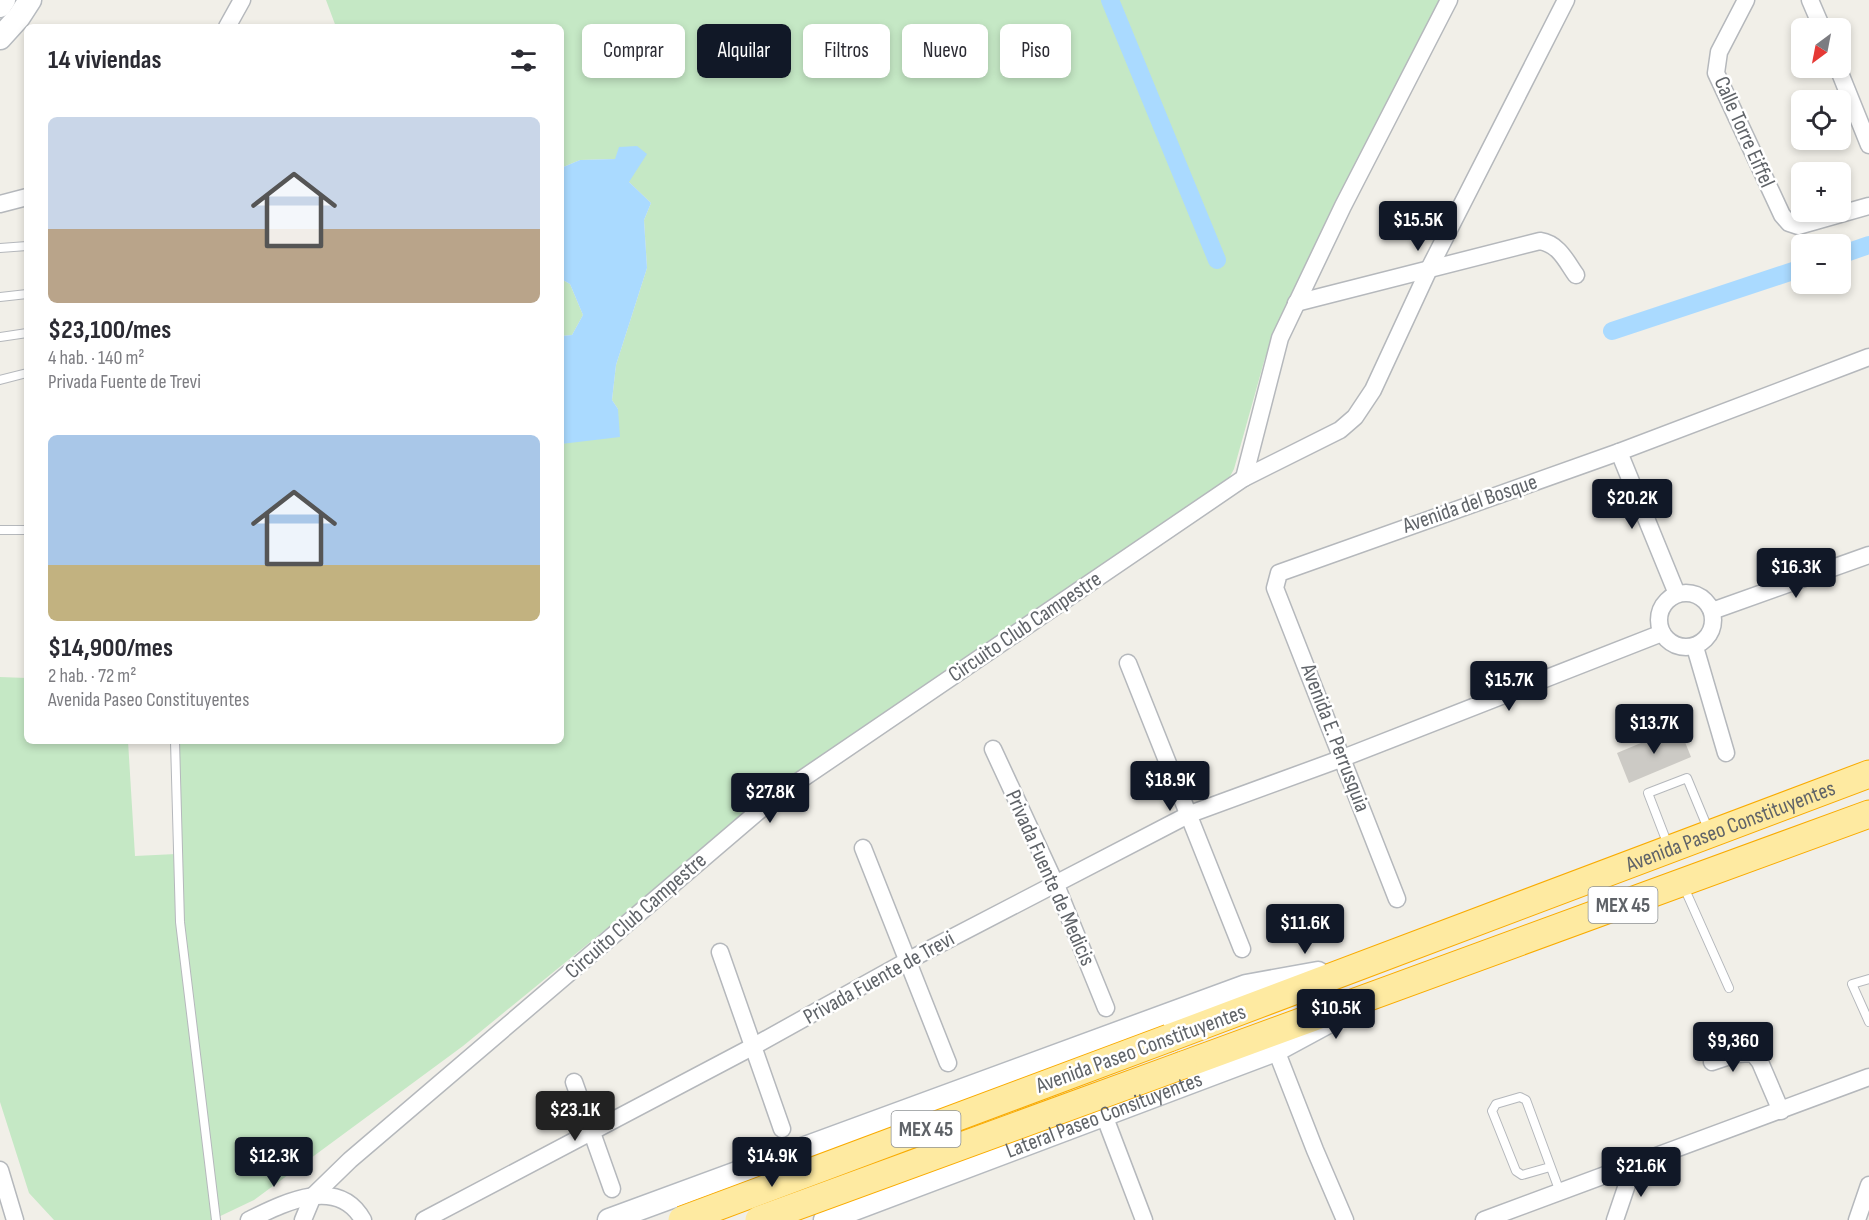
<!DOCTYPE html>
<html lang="es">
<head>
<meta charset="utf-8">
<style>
	:root { --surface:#fff; --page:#f7f7f7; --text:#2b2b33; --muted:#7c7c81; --accent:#111827 }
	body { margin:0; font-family:"Sofia Sans Condensed",sans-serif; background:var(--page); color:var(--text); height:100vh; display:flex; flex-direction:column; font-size:22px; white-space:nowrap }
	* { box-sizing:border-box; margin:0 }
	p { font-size:20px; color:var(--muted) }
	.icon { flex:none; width:33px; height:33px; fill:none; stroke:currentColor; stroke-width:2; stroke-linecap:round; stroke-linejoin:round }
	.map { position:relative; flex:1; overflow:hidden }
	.side { position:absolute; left:24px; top:24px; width:540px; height:720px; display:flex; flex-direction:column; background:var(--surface); border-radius:9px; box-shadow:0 3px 9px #0003 }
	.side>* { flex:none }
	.top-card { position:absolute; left:582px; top:24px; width:570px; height:54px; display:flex; gap:12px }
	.needle { width:39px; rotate:212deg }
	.fabs { position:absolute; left:1791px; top:18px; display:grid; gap:12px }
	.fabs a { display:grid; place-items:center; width:60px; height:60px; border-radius:9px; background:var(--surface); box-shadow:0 3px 9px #0003; font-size:30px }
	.price { position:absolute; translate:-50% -51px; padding:0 14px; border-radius:6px; background:var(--accent); color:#fff; font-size:20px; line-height:39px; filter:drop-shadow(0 2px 3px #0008) }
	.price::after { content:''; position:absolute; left:50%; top:36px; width:18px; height:14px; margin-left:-9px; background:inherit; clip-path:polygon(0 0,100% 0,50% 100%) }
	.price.on { background:#222; color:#fff }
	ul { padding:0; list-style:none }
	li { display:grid; align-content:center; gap:12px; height:318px; padding:0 24px }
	li span { display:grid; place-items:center; height:186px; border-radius:9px; color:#555 }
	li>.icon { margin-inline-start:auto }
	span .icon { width:108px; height:108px; fill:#fffc; stroke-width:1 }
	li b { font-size:26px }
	h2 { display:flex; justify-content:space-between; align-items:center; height:72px; padding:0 24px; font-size:26px }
	.pill { padding:0 21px; border-radius:9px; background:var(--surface); box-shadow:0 3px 9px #0003; font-size:21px; line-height:54px }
	.pill.on { background:var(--accent); color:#fff }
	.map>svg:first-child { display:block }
	.green { fill:#c5e8c5 }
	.water { fill:#aadaff }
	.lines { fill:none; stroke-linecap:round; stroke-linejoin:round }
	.canal { stroke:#aadaff; stroke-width:18 }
	.building { fill:#cccac5 }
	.service-casing { stroke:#b5b8bc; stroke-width:10 }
	.minor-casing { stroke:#b5b8bc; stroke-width:19 }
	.secondary-casing { stroke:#b6babf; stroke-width:25 }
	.trunk-casing { stroke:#f9ab00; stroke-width:29 }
	.service { stroke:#fff; stroke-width:8 }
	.minor { stroke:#fff; stroke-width:16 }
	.secondary { stroke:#fff; stroke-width:22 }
	.trunk { stroke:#feeaa1; stroke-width:27 }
	.trunk-bridge-casing { stroke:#f9ab00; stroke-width:29; stroke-linecap:butt }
	.trunk-bridge { stroke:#feeaa1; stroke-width:27 }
	.labels { text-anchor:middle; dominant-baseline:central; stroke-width:5; stroke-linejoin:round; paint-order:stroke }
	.shield { fill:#fff; stroke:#8f9295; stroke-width:1.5 }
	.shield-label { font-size:21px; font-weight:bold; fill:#5f6368 }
	.street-label { font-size:22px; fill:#5f6368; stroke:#fff }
</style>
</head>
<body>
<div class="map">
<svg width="1869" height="1220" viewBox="0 0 1869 1220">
	<rect width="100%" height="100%" fill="#f1efe8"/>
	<g class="green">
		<polygon points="326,0 1441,0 1336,205 1265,358 1234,469 1226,484 771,794 463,1046 254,1200 212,1220 54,1220 29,1193 0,1102 0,677 27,678 27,741 128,741 135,856 176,854 172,741 561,741 561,444 576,441 618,409 612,400 616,365 647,268 644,220 651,203 629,182 615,159 580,160 561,168 561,27 336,27"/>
		<polygon points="561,279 570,284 583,315 572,335 561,336"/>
	</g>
	<polygon class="water" points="637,146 647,154 629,182 651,203 644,220 647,268 616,365 612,400 618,409 620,437 561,444 561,336 572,335 583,315 570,284 561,279 561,168 580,160 615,159 619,147"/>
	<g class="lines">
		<g class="canal">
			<polyline points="1110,0 1217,260"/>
			<polyline points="1840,255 1869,245"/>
			<polyline points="1612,331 1802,268"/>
		</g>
	</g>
	<polygon class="building" points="1679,727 1691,757 1629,783 1617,753"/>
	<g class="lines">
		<defs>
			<g id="service">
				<polyline points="0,248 27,246"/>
				<polyline points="0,297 27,294"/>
				<polyline points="0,337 27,333"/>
				<polyline points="0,380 27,373"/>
				<polyline points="0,530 27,530"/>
				<polyline points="175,741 180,922 216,1220"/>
				<polyline points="1668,845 1648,793 1687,778 1709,831"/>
				<polyline points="1683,885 1729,988"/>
				<polyline points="1869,979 1852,984 1869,1022"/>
				<polyline points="1550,1167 1522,1175 1516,1171 1492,1111 1496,1104 1520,1097 1526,1100 1560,1192"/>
			</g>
			<g id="minor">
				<polyline points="1746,0 1719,52 1716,73 1782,215 1789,223 1798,226 1869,206"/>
				<polyline points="1810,0 1822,28"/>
				<polyline points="227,27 242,0"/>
				<polyline points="1838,68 1869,145"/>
				<polyline points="0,204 27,197"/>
				<path d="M1296,303l244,-62c19,3 26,20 36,34"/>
				<polyline points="1619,452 1677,594"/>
				<polyline points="1244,478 1280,338 1343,206 1449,0"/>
				<circle cx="1686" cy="620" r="27"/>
				<polyline points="1712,611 1869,555"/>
				<polyline points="1695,647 1726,753"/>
				<polyline points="1128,663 1242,949"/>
				<polyline points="993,749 1056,885 1106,1008"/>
				<polyline points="863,848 948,1063"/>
				<polyline points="1397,899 1275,588 1279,573 1619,452 1869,357"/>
				<polyline points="720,952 782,1129"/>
				<polyline points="1276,1050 1315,1150 1345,1220"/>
				<polyline points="1712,1062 1736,1054 1753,1053 1760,1062 1781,1111"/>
				<polyline points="574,1082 612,1189"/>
				<polyline points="1104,1115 1144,1220"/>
				<polyline points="0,1170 15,1220"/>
				<path d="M249,1220c35,-17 89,-45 114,0"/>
				<polyline points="303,1220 313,1196 350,1160 774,798 1244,478 1340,430 1355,417 1373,390 1430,267 1566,0"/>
				<polyline points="424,1220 754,1046 907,961 1190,814 1343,758 1662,633"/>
				<polyline points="1484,1220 1869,1077"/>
				<polyline points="1615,1220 1634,1164"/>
				<polyline points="1857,1220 1869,1185"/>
			</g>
			<g id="secondary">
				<polyline points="0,6 4,0"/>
				<polyline points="0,38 19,17 30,0"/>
				<polyline points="609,1220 1246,986 1318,973"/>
				<path id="s1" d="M825,1220l451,-170 50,-27"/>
			</g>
			<g id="trunk">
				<path id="s2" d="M1169,1038l700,-264"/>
				<polyline points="1183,1065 1869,814"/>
			</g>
		</defs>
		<use href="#service" class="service-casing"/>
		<use href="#minor" class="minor-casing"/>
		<use href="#secondary" class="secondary-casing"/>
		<use href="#trunk" class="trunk-casing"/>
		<use href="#service" class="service"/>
		<use href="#minor" class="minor"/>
		<use href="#secondary" class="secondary"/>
		<use href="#trunk" class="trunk"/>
		<defs>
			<g id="trunk-bridge">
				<polyline points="682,1220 1169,1038"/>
				<polyline points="759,1220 1183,1065"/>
			</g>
		</defs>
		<use href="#trunk-bridge" class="trunk-bridge-casing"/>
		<use href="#trunk-bridge" class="trunk-bridge"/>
	</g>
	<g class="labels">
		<g class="shield">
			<rect x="1588.5" y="887" width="69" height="36" rx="4.5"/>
			<rect x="891.5" y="1111" width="69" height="36" rx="4.5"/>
		</g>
		<g class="shield-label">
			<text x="1623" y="905">MEX 45</text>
			<text x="926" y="1129">MEX 45</text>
		</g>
		<g class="street-label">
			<text transform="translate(1744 132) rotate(66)">Calle Torre Eiffel</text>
			<text transform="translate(1470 504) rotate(-19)">Avenida del Bosque</text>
			<text transform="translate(1025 627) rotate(-34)">Circuito Club Campestre</text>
			<text transform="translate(1335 738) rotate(69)">Avenida E. Perrusquia</text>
			<text stroke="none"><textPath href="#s2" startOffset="600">Avenida Paseo Constituyentes</textPath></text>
			<text transform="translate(1050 878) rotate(66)">Privada Fuente de Medicis</text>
			<text transform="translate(636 916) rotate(-41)">Circuito Club Campestre</text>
			<text transform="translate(879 978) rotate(-29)">Privada Fuente de Trevi</text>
			<text transform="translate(1141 1049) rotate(-20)">Avenida Paseo Constituyentes</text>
			<text stroke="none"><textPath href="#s1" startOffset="298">Lateral Paseo Consituyentes</textPath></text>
		</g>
	</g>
</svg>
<div class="fabs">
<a><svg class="needle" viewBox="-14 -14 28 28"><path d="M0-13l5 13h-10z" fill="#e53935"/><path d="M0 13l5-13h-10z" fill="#7c7c81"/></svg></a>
<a><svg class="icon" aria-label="locate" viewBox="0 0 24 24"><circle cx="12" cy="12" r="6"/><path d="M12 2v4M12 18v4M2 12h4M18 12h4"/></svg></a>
<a>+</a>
<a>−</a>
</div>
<b class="price" style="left:1418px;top:252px">$15.5K</b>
<b class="price" style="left:1632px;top:530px">$20.2K</b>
<b class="price" style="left:1796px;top:599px">$16.3K</b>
<b class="price" style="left:1509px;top:712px">$15.7K</b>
<b class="price" style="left:1654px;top:755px">$13.7K</b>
<b class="price" style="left:1170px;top:812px">$18.9K</b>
<b class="price" style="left:770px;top:824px">$27.8K</b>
<b class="price" style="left:1305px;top:955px">$11.6K</b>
<b class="price" style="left:1336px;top:1040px">$10.5K</b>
<b class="price" style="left:1733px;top:1073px">$9,360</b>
<b class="price on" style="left:575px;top:1142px">$23.1K</b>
<b class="price" style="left:274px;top:1188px">$12.3K</b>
<b class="price" style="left:772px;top:1188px">$14.9K</b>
<b class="price" style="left:1641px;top:1198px">$21.6K</b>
<div class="top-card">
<a class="pill">Comprar</a>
<a class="pill on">Alquilar</a>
<a class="pill">Filtros</a>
<a class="pill">Nuevo</a>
<a class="pill">Piso</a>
</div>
<section class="side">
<h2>14 viviendas<svg class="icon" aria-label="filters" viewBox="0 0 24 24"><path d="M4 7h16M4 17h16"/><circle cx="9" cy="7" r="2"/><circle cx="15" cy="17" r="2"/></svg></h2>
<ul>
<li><span style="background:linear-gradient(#c9d6e8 60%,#b9a48a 0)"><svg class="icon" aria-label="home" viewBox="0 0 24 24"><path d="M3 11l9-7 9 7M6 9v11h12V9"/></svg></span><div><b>$23,100/mes</b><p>4 hab. · 140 m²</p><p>Privada Fuente de Trevi</p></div></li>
<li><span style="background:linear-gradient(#a9c7e8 70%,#c2b280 0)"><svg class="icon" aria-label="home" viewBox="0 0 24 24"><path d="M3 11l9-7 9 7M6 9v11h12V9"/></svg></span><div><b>$14,900/mes</b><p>2 hab. · 72 m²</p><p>Avenida Paseo Constituyentes</p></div></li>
</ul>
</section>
</div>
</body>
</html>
